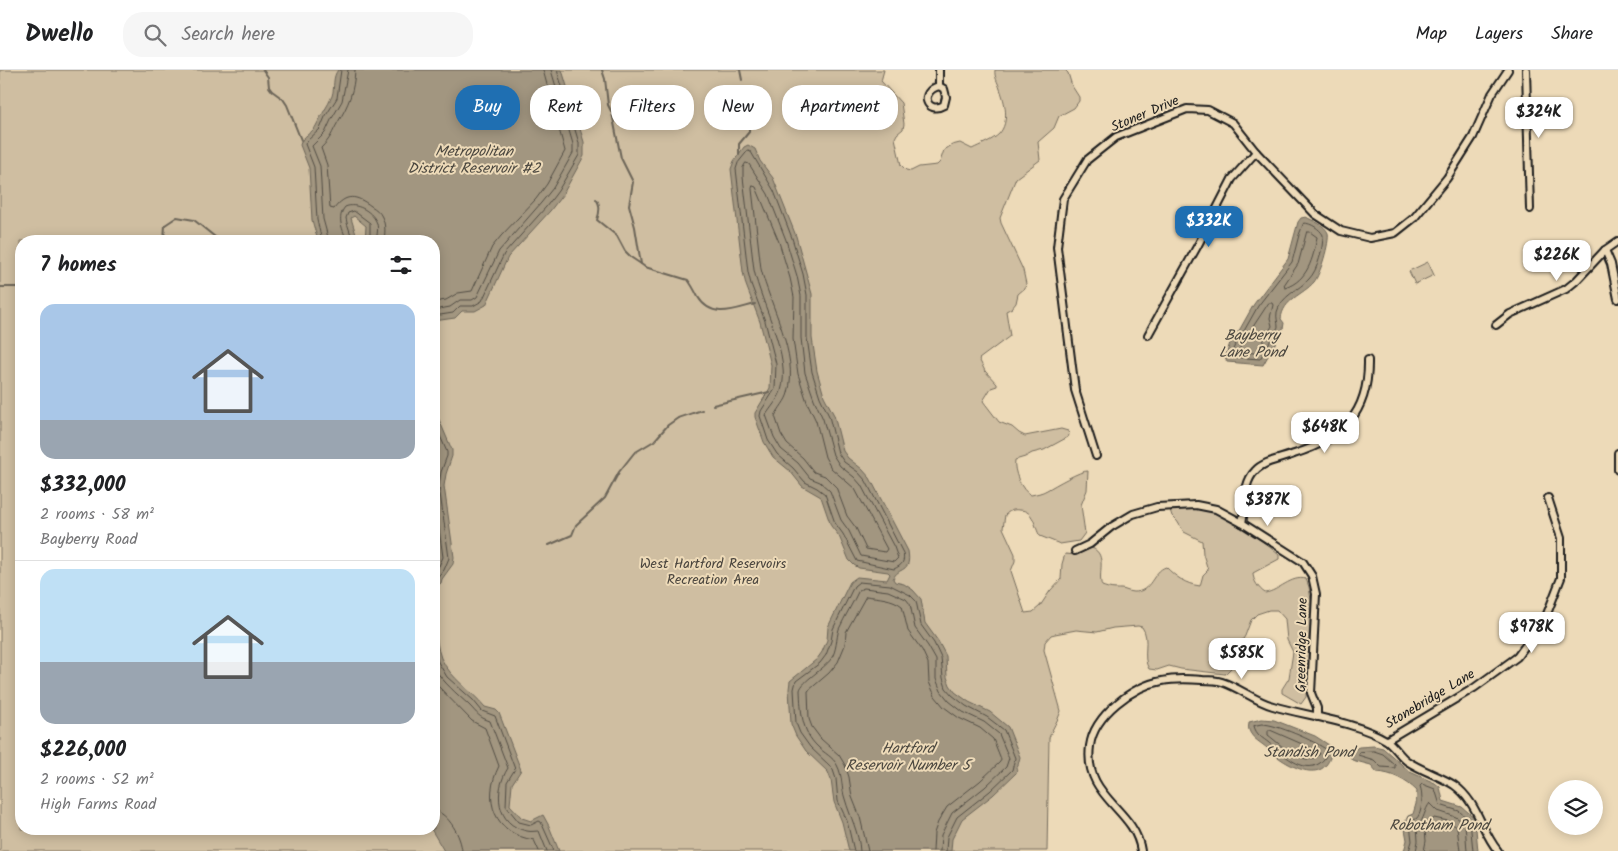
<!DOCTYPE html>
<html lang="en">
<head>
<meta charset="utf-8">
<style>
	:root { --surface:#fff; --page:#f6f6f6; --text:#202124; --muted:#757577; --line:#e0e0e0; --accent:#1f6fb2 }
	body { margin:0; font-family:Kalam,sans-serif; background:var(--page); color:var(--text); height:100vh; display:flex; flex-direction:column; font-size:19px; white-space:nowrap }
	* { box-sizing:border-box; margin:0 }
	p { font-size:16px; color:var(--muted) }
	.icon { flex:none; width:28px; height:28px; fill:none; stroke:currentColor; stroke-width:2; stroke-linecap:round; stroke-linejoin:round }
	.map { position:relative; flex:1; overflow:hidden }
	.side { position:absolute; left:15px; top:165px; width:425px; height:600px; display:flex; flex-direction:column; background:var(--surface); border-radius:20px; box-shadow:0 2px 12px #0003 }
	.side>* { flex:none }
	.hud { position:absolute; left:455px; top:15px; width:475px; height:45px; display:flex; gap:10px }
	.fabs { position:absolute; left:1548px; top:710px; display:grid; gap:10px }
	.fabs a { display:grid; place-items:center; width:55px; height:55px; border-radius:50%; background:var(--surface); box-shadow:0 2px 12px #0003; font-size:25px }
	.price { position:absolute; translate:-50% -42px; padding:0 11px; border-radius:10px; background:#fff; color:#222; font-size:16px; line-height:32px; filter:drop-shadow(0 1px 2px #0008) }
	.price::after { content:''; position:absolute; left:50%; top:30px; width:15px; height:11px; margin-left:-8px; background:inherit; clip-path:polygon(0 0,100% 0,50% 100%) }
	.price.active { background:var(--accent); color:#fff }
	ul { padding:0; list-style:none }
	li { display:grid; align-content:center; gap:10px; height:265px; padding:0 25px }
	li+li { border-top:1px solid var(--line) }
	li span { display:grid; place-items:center; height:155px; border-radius:15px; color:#555 }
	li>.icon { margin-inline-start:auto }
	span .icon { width:90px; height:90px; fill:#fffc; stroke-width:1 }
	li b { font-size:21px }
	h2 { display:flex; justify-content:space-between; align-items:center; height:60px; padding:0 25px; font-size:21px }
	.tag { padding:0 18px; border-radius:20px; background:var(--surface); box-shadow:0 2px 12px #0003; font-size:18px; line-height:45px }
	.tag.active { background:var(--accent); color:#fff }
	header { display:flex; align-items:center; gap:30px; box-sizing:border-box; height:70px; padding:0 25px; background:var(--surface); border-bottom:1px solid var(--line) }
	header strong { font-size:24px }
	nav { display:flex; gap:28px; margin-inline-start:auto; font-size:18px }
	.search { width:350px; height:45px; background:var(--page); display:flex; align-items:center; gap:12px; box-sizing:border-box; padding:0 18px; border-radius:20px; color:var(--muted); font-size:19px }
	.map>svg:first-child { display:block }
	.green { fill:#cfbea1; stroke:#766d5e; fill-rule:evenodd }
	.water { fill:#a29680; stroke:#6c6558 }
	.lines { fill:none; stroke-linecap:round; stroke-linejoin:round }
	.shore { stroke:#524d44; stroke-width:1 }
	.stream { stroke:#6c6558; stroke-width:2 }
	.street-casing { stroke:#1c1c1c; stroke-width:10 }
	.street { stroke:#eddab8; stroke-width:6 }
	.labels { text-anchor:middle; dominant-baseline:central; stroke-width:4; stroke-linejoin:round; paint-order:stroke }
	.street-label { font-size:14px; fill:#1c1c1c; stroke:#eddab8 }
	.park-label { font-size:14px; fill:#49443d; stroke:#eddab8 }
	.water-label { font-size:15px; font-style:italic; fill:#4b473f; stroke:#eddab8 }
</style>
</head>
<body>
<header>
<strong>Dwello</strong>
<div class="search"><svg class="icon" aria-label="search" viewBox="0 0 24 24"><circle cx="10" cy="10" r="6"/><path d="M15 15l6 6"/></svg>Search here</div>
<nav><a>Map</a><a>Layers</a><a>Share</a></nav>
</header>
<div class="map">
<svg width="1618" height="781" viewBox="0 0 1618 781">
	<rect width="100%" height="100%" fill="#eddab8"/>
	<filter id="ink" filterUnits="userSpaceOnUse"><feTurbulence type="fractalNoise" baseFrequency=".02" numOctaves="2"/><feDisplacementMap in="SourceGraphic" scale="10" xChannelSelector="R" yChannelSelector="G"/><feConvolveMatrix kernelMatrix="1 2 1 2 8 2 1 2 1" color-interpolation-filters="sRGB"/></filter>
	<g filter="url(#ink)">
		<g class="green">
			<path d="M0,0h884l-3,11 20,22 3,21 -1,5 -6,5 -2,4 6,27 5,5 5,1 8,-4 18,-2 3,-3 4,-12 8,-5 8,-2 12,6c8,-4 21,-9 27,-15 11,-12 6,-32 1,-45 -2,-7 -6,-12 -5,-19h70l3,3 4,13 7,11v4l-5,7 -15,8 -5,12 -16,14 2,18 -24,18 -16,40 1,5 22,47 3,14 -1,4 -7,6 -2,9 -4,5 -6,3 4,25 -31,23 6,12 12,13v2l-6,2 -8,13 16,21 13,5 7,6 6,3 36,-7 7,2 1,4 -1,2 -24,13 -12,3 -7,4 -10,3c-2,10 6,31 16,35 5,-1 11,-2 16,-5 7,-4 34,-20 41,-19l-1,19 -6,15 4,28 -6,8 -19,3 -20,-8c-6,-9 -5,-26 -21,-26 -6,-1 -10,1 -14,5l-2,13 12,26v7l-4,10 14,42 8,-1 7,-6 10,-15 11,-12 1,-15 3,-10 11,1 16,-7c16,7 5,26 10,38 8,3 12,3 19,3 4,0 8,3 12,3 19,1 19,-21 33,-25 10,10 19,17 34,19l3,-11 5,-5 -5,-16 -1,-13 -18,-9 -7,-11 -5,-5 -2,-6c42,-11 80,20 109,45v4l-26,14c0,8 6,16 12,20 14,-2 26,-18 41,-14l3,8 2,13 -5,97 -5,7 -19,-11v-4l7,-11 4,-26 -6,-12 -2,-21 -8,-9h-8l-12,4 -6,6 -6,16 -7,11 -7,21 -6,6 -44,-5 -12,-3 -12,4 -8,-1c-8,-12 2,-30 -7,-42l-4,-1 -25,2 -16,4 -21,-2 -21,4 -4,1 -6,7 -1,8 17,61c-3,10 -9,17 -12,27l-2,113h-1047zM21,171h413v588h-413z"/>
			<polygon points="1428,192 1434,205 1415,214 1409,201"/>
		</g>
		<g class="water">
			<path d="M338,0h224l22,72v14l-21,38 -13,17 -42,46 -22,48 -11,6h-13l-7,7 -21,3 2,-12 -2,-2v-66h-69l1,-15 -12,-10 -3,2 7,23h-40l-6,-21 -3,-52 -9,-23c2,-10 13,-11 17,-21 4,-9 11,-18 15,-28 3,-9 0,-19 6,-26z"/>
			<path d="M748,75l7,4 5,12 13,17 23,58 16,58v44l5,33 7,25 10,19 9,36 5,7 14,11 8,9 38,73c4,23 -10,15 -15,28l2,3 9,2 9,6 8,9 4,24 13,18 8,15 1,21 3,8 5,7 14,10 21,10 18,15 12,30 -4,16 -23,22 -31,24 -10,20 -1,12h-102l-7,-29 -8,-20 -3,-22 -3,-8 -22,-21 -10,-15 -5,-12 -2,-35 1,-8 27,-22 5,-7 5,-12 1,-13 22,-45 7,-5 30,3 3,-6 -2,-2 -29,-4 -5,-3 -5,-5 -10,-24 -8,-10 -10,-29 -19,-11 -12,-15 -17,-14 -9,-15 -9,-25v-4l15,-25 1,-23 -11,-43 -14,-37 -3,-13 -12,-103 3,-8 10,-14z"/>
			<path d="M1306,147c7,4 19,8 22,16 2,9 -8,42 -14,49 -11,13 -31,17 -33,37l3,4 -1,6 -20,36 -36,-3 -2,-4 5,-15 10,-14 14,-25 34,-45 10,-37 3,-4z"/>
			<polygon points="434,338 452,380 452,386 446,404 444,416 454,487 453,494 442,509 441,513 437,516 434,516"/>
			<path d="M434,557c3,10 3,21 7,31 10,21 30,32 44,49l11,3 3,3 22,57 -9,14 -2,21 12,13 9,3 12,-6 6,11 10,25h-115l-13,-22h3v-121l2,-5 -2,-9z"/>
			<path d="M1262,649l12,1 41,16 14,9 3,5c-6,39 -47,15 -64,-1 -6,-6 -16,-10 -19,-19 -1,-3 0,-5 0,-8z"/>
			<path d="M1359,677l15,-1 9,2 27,24 25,11 5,4 3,14 19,6 13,11 3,33h-74l3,-11 -3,-16 4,-8 5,-2 3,-10 1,-13c-11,-11 -25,-18 -40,-19l-6,-7 -19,-5 -2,-4 -6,-2z"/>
		</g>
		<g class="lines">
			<g class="shore">
				<path d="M355,0c-1,21 -6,34 -17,52 -7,12 -6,15 -17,26l6,17 3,43 4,1c12,-16 22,-14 37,-3 5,3 9,6 11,11 4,8 3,16 2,24"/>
				<path d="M748,81l3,1 23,39 18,47 11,36 4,21v43l5,34 8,25 9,19 9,37 6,9 14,10 8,9 37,72c2,9 -1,12 -9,16l-37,-8 -14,-27 -8,-11 -10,-29 -8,-6 -12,-6 -12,-14 -16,-14 -9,-14 -8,-24 1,-5 14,-22 1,-25 -11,-43 -14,-37 -3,-12 -12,-103 2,-6z"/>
				<path d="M746,93l3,1 19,30 18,46 11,36 4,20v42l4,35 9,26 9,20 10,36 7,11 14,11 7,8 33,62 4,11 -4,4 -33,-6 -12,-25 -8,-11 -11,-29 -10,-9 -10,-4 -12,-15 -17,-14 -7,-12 -8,-22c5,-8 12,-15 15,-24 11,-34 -20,-87 -27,-121l-11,-93v-9z"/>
				<path d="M753,116l3,1 23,55 11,36 4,19 -1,42 5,35 9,28 9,19 9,36 6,11 24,21 32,60 -2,3 -19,-3 -10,-21 -9,-12 -11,-29 -11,-11 -11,-4 -11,-14 -16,-14 -6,-10 -6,-18c4,-8 11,-15 13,-23 11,-39 -18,-87 -27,-124l-9,-80z"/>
				<path d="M1304,153c7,0 16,6 19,12 0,13 -5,35 -14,44 -10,11 -28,17 -32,33 -1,6 1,10 1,15l-18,32 -28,-2 -1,-3 4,-9 9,-14 14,-25 34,-44 7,-27z"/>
				<path d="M1307,162h3l7,5c-4,22 -9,43 -32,51l-1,-3 14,-21z"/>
				<polyline points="322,171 317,150 314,97 305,74 307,71 320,59 325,47 337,28 341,0"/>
				<polyline points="329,171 323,149 320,96 312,76 325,63 331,50 342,31 348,0"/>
				<path d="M347,171c-4,-11 -11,-23 -2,-34 11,-5 26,4 31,14 3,6 1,14 0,20"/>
				<polyline points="353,171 347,153 346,148 348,143 354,141 370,153 370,171"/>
				<polyline points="434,232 446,230 458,223 472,221 492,177 501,166 536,129 547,114 565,81 543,0"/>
				<polygon points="1269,233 1272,233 1273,235 1270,248 1272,256 1257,282 1255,283 1241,282 1240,277"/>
				<polyline points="434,240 450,237 460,230 472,230 477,227 499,181 541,133 553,118 573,83 573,74 551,0"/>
				<polyline points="434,246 453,243 460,236 473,236 482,231 504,184 546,137 558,121 579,85 579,73 557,0"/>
				<polyline points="434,352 447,382 447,386 441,402 439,416 449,488 444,500 436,510 434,511"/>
				<polyline points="434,424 443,487 439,496 434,501"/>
				<polyline points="434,581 438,592 447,607 473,630 482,641 495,646 515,699 507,712 506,736 519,752 531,755 539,751 541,752 554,781"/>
				<path d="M434,598c10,15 22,25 35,37 9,9 9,12 21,16l18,47c-14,22 -13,57 19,63 4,1 8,0 12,0l8,20"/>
				<path d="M434,612l38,39 13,7 14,38c-17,34 -5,68 35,74l5,11"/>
				<path d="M1262,654c14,0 53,17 65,26 0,5 -2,9 -7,13 -17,12 -38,-10 -51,-20 -6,-5 -13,-8 -15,-17z"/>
				<path d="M1270,660l48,21 2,3c-15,16 -40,-10 -52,-19v-3z"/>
				<polygon points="1374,681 1383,684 1395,695 1395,698 1381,697 1374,690 1358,685 1360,682"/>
				<path d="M434,740c15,4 27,26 28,41"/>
				<polyline points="854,781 847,751 838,731 836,709 833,700 829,695 810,677 800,663 796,653 794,619 796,611 820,593 826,585 831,571 833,559 854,516 859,512 890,515 910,525 916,531 921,555 934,573 941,588 943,608 946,618 952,625 966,636 987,647 1004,660 1015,688 1012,700 990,721 957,747 947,767 946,781"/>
				<path d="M860,781c-1,-19 -10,-34 -15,-52 -4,-11 -2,-23 -8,-34 -4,-8 -13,-12 -19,-18 -17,-16 -17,-36 -18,-57 2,-9 24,-21 31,-31 6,-9 5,-20 8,-30 6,-13 14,-26 20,-39l5,-2 24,3 18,8 4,5 5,24 13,18 8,14v19l5,12 8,10 14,11 21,10 15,12 10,24 -3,9 -21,20 -33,26 -11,22 -1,16"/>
				<path d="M868,781l-8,-34 -8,-20 -3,-20 -4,-12 -6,-10 -18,-16 -9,-12 -3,-8 -1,-28 21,-18 9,-11 7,-17 1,-13 20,-36c13,2 26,2 36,10l6,25 14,19 6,13 1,19 6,14 9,11 15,11 21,10 13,11 8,20 -1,3 -20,19 -33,26 -9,15 -4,11 -1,18"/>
				<path d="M1409,781l3,-10 -2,-17c1,-3 4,-4 6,-5 7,-6 7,-25 4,-33l2,-2 13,5 5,16 19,6 11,10 3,30"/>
				<path d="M1416,781l2,-10 -1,-15c8,-7 7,-16 13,-23l8,8 18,6 9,7 2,27"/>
				<polyline points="1424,781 1426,771 1425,760 1434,748 1448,751 1457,757 1460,781"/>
			</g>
			<g class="stream">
				<polyline points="263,0 268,7 269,17 272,21 283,29 287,35 301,70"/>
				<path d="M602,0l3,9 3,26 4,8 9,45 12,24 -4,23 6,22 6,37 4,3 43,13c4,5 7,11 10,17 14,23 37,12 57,7"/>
				<polyline points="740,0 742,10"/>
				<polyline points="739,85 739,74 749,62 749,51 744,24"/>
				<path d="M596,129c5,6 4,13 1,21l20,16 8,15 7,7 9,6"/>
				<polyline points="164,171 165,155 177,147 194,150 220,171"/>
				<polyline points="0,217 21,217"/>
				<polyline points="713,335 769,322"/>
				<polyline points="549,475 572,465 576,455 605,428 619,402 634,383 654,371 668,355 678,348 702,340"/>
			</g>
			<defs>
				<g id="street">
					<path d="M939,0v16l5,3 2,8 -2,8c-17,10 -26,-13 -5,-19"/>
					<polyline points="1526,0 1530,139"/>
					<polyline points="1605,180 1611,194 1618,229"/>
					<polyline points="1496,255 1510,244 1566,219 1577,210 1605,180 1618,171"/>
					<polyline points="1148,265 1198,175 1232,109 1256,82"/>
					<polyline points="1618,383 1618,400"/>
					<polyline points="1096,386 1075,320 1057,177 1063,129 1087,90 1116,67 1187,39 1208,40 1233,53 1256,82 1315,144 1341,161 1370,168 1395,163 1414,148 1447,108 1473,67 1492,24 1508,0"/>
					<path d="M1242,453c4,-17 0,-39 13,-52 9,-10 26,-12 39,-17 48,-15 75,-40 74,-94"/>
					<polyline points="1075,481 1090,474 1111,457 1133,444 1157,437 1196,435 1216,439 1242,453 1303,492 1312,506 1316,524 1311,623 1317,638 1317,647"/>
					<polyline points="1387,670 1474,618 1517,587 1545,549 1561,508 1561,468 1548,428"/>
					<path d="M1141,781c-6,-43 -58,-53 -51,-105 4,-31 43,-60 72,-65 14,-3 27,-2 41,-1 6,0 13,0 19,2 18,6 33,19 51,24 34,10 84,16 113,34 8,5 13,15 21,21 15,10 33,15 47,24 24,17 27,46 44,66"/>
				</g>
			</defs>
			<use href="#street" class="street-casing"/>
			<use href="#street" class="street"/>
		</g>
	</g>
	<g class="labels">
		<g class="street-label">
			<text transform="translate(1145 44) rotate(-23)">Stoner Drive</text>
			<text transform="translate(1302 575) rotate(-89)">Greenridge Lane</text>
			<text transform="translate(1430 629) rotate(-31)">Stonebridge Lane</text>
		</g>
		<g class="park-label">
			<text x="713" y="494">West Hartford Reservoirs<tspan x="713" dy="16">Recreation Area</tspan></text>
		</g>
		<g class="water-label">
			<text x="474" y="82">Metropolitan<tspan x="474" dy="17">District Reservoir #2</tspan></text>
			<text x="1252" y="266">Bayberry<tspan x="1252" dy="17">Lane Pond</tspan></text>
			<text x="908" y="679">Hartford<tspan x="908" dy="17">Reservoir Number 5</tspan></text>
			<text x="1309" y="683">Standish Pond</text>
			<text x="1439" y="756">Robotham Pond</text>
		</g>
	</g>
</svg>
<div class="fabs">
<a><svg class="icon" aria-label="layers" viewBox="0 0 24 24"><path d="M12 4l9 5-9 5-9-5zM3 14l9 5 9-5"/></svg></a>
</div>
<b class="price" style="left:1539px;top:69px">$324K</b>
<b class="price active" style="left:1209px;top:178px">$332K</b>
<b class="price" style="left:1557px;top:212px">$226K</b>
<b class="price" style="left:1325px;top:384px">$648K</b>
<b class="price" style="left:1268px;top:457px">$387K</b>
<b class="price" style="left:1532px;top:584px">$978K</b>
<b class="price" style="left:1242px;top:610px">$585K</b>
<div class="hud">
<a class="tag active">Buy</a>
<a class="tag">Rent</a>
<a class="tag">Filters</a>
<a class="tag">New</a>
<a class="tag">Apartment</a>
</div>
<section class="side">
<h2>7 homes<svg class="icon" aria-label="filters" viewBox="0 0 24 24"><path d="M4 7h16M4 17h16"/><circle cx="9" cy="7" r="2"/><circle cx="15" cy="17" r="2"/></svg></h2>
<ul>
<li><span style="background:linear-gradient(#a9c7e8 75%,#9aa5b1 0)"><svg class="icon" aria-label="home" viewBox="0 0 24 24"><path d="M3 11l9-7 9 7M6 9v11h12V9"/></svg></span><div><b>$332,000</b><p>2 rooms · 58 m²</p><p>Bayberry Road</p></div></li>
<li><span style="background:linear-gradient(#bfe0f5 60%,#9aa5b1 0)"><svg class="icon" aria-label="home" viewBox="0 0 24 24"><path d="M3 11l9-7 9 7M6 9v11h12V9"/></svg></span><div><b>$226,000</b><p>2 rooms · 52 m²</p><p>High Farms Road</p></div></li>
</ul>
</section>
</div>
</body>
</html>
